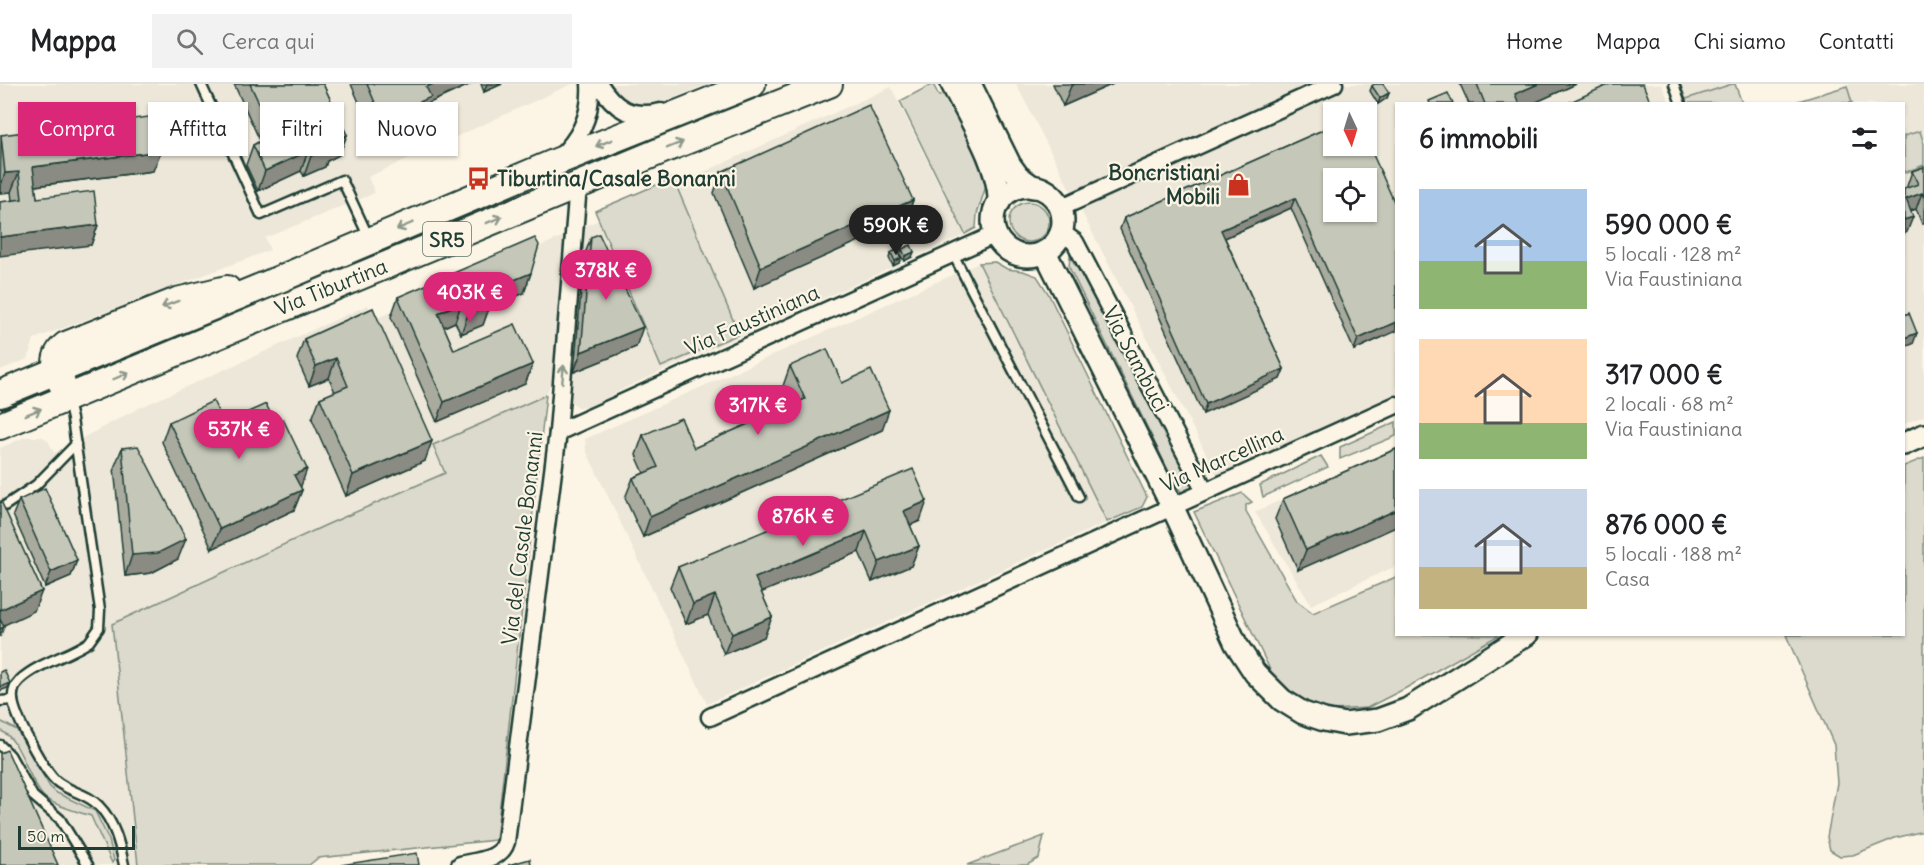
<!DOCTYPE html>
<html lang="it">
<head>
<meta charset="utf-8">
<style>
	:root { --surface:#fff; --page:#f2f2f2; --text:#202124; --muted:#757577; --line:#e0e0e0; --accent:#db2777 }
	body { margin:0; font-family:Delius,sans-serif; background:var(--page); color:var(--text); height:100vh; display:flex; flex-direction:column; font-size:22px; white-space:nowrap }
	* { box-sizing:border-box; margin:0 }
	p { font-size:20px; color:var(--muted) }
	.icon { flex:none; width:33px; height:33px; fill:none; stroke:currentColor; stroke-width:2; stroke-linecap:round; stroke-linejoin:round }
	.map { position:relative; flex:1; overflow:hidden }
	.sheet { position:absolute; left:1395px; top:18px; width:510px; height:534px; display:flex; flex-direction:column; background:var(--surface); border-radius:0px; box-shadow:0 2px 4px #0004 }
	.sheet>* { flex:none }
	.top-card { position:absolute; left:18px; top:18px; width:570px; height:54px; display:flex; gap:12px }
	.needle { width:39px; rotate:176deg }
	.fabs { position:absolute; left:1323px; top:18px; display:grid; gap:12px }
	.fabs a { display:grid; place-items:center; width:54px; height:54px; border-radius:0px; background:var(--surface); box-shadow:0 2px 4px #0004; font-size:30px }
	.scale { position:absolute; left:18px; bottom:15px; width:117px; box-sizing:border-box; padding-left:6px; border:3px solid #1f3d34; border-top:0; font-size:16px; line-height:21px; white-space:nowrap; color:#1f3d34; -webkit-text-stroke:4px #fcf5e5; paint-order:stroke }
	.price { position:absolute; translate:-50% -51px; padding:0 14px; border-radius:21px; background:var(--accent); color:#fff; font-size:20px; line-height:39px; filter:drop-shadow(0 2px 3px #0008) }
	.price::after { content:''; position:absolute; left:50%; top:36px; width:18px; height:14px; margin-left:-9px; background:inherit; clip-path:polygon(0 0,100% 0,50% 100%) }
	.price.on { background:#222; color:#fff }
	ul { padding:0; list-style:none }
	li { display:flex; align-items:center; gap:18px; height:150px; padding:0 24px }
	li span { display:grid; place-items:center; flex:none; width:168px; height:120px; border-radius:0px; color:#555 }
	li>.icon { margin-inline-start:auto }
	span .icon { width:72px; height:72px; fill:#fffc; stroke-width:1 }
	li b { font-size:26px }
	h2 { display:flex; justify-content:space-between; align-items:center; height:72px; padding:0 24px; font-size:26px }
	.chip { padding:0 21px; border-radius:0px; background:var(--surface); box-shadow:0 2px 4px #0004; font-size:21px; line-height:54px }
	.chip.on { background:var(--accent); color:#fff }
	header { display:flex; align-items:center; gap:36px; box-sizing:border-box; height:84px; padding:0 30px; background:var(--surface); border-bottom:2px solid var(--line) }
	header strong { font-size:28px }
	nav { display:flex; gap:33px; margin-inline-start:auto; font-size:21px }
	.search { width:420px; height:54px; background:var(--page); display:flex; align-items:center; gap:15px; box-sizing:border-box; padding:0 21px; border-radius:0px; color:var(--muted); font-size:22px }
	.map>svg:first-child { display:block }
	.built { fill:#ece7d8; fill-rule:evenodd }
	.green { fill:#dcdacc; stroke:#7e8c80; stroke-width:1.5 }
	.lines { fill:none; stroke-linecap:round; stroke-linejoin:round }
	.service-casing { stroke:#1f3d34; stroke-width:13 }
	.minor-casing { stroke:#1f3d34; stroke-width:21 }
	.tertiary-casing { stroke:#1f3d34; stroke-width:26 }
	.primary-casing { stroke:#1f3d34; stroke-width:30 }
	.service { stroke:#fcf5e5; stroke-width:8 }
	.minor { stroke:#fcf5e5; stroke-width:16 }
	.tertiary { stroke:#fcf5e5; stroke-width:21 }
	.primary { stroke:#fcf5e5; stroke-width:26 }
	.wall { fill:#a9ab9f; stroke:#1f3d34; stroke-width:1.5 }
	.shaded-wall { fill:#8a8b82; stroke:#1f3d34; stroke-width:1.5 }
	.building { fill:#c5c7b9; stroke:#1f3d34; stroke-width:1.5; fill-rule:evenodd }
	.oneway { stroke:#8e998c }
	.labels { text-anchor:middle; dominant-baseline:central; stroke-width:4.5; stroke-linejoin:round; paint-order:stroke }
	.shield { fill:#fcf5e5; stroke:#617469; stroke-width:1.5 }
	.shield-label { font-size:20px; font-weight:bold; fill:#1f3d34 }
	.poi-label { font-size:21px; font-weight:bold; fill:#1f3d34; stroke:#fcf5e5; text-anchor:end }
	.street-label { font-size:21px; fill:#1f3d34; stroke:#fcf5e5 }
</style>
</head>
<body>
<header>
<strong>Mappa</strong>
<div class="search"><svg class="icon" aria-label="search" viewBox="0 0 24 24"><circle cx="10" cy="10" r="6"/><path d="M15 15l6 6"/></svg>Cerca qui</div>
<nav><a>Home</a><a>Mappa</a><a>Chi siamo</a><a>Contatti</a></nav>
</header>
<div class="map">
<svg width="1924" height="781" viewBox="0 0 1924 781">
	<rect width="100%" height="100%" fill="#fcf5e5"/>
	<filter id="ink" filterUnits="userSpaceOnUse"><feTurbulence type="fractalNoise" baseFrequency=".0167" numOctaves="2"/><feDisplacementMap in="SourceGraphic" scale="12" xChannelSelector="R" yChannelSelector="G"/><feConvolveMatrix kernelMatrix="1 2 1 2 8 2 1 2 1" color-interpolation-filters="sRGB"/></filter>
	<g filter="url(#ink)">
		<g class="built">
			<polygon points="0,0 572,0 368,93 375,109 265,154 270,166 34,255 28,275 0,286"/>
			<polygon points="610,0 708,0 655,22 634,21 619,14"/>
			<path d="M1016,0h645l9,19 -274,1v289l-179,82zM1334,28h32v34h-32zM1334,94h32v34h-32z"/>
			<polygon points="1678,0 1732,0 1683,16"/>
			<polygon points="1846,0 1924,0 1924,60 1920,47 1904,52 1904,20 1852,19"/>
			<polygon points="891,3 964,151 629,302 589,323 578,323 571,318 568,310 579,145"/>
			<polygon points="1924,81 1924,332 1904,340 1904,89"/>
			<polygon points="566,151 553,294 546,311 433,361 445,389 326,441 112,540 138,781 0,781 0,364 25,353 43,353 49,358 54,369 139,324 368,221 375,235"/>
			<polygon points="979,179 1107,438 707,620 586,366 585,355"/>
			<polygon points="1396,363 1396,482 1311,521 1255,428"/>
		</g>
		<g class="green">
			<polygon points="933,0 939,12 945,10 988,96 977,130 976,144 965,150 900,17"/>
			<polygon points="1732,0 1735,0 1742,19 1684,19 1683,16"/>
			<polygon points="1847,2 1852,19 1792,19"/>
			<polygon points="1920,47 1924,60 1924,81 1904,89 1904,52"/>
			<polygon points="673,94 739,250 661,283 595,127"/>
			<circle cx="1029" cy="138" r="20"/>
			<polygon points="1070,172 1104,228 1194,405 1182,409 1175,400 1069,183"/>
			<polygon points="995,178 1007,185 1023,187 1037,192 1048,209 1147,413 1142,423 1107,438 979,179"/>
			<polygon points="546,311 496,756 318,774 309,781 138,781 112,540 326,441 445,389 433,361"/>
			<polygon points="1396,338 1396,352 1340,375 1340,363"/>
			<polygon points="1321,372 1328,383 1263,413 1260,401"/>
			<polygon points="1924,374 1924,747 1895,754 1853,771 1840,772 1830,766 1827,753 1837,699 1834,661 1786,551 1904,550 1904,382"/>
			<polygon points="1242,409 1252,418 1246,421 1246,427 1297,517 1313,529 1396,493 1396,550 1499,551 1406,604 1367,624 1332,626 1305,618 1275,596 1194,428"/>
			<path d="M0,637l17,9 33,57 7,6 38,18 14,29 5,20 -2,3 -21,-47c-12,-4 -40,-11 -48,-20 -17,-19 -20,-54 -43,-66z"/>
			<polygon points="1044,752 1039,774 1027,781 967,781"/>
		</g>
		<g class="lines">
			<defs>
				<g id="service">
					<polyline points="201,0 261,131 342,96 369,154"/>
					<polyline points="1674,0 1681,20"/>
					<polyline points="953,170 1079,413"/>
					<path d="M68,318l4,17 28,191 -1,18 -10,14c-20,14 -51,21 -69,38 -5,5 -8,12 -7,20 2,17 30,69 43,81 13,11 31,12 43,25 15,15 21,39 25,59"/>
					<polyline points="0,425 36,401 76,360"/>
					<polyline points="0,617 13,616"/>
					<polyline points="0,661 10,671 33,712 60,735 88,781"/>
				</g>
				<g id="minor">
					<path d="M599,0c16,25 31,35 62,28"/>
					<path d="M559,74c22,-20 33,-44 31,-74"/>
					<polyline points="1060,124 1334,0"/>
					<polyline points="1061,148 1075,158 1205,407"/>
					<polyline points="558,348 996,150"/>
					<polyline points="710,633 1396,321"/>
					<path d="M460,781c17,-4 41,-5 46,-23l52,-410 20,-247"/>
				</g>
				<g id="tertiary">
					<path d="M952,0c16,32 49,83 47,119"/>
					<polyline points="970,0 1010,81 1018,92 1033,103"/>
					<circle cx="1028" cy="137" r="35"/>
					<polyline points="1045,168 1172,422 1236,560 1255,589 1282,616 1303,629 1324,636 1345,640 1378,636 1408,625 1527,550"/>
					<polyline points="1904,360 1924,351"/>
				</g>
				<g id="primary">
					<path d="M62,300c-6,-16 -11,-27 4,-39l111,-44 50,-12"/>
					<polyline points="0,310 268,200 556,78 752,0"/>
					<polyline points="0,342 663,66 829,0"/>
				</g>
			</defs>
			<use href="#service" class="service-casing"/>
			<use href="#minor" class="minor-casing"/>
			<use href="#tertiary" class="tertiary-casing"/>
			<use href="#primary" class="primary-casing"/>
			<use href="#service" class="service"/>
			<use href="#minor" class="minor"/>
			<use href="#tertiary" class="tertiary"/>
			<use href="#primary" class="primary"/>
		</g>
		<g class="wall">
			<polygon points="234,0 323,0 347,51 339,71 327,77 325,83 304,92 301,87 258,107 246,81 253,61 260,57"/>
			<polygon points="351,0 471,0 429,19 423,33 375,55"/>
			<polygon points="481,0 502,0 484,8"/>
			<polygon points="1053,0 1113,0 1063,22"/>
			<polygon points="1460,0 1576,0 1532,20 1469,20"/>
			<polygon points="1372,2 1389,9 1387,14 1378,20 1370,7"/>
			<polygon points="1334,41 1396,247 1354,266 1291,124 1225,154 1284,285 1280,295 1203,330 1120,145 1124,134"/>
			<polygon points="1,51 153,87 35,102 37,114 98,141 91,161 12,116 11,108 0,109"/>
			<polygon points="1924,83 1924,140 1922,140 1916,125 1911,127 1907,148 1907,102 1912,87"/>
			<polygon points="721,88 913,116 906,136 754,204 714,109"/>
			<polygon points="591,153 636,263 574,288 584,173"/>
			<polygon points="902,165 912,173 904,177 900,170"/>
			<polygon points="891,169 899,179 893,182 889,174"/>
			<polygon points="531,189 524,209 489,224 483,241 461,250 455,238 444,243 454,266 533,280 525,300 437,338 391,233 398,213"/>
			<polygon points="373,224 425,377 346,412 312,335 320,314 335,308 329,294 309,302 297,275 304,255"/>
			<polygon points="790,282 842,299 882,346 643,453 625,414 633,394 644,389 636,371 643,351 694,364 791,321 783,302"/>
			<polygon points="169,338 224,339 300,403 302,406 294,426 212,465 162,358"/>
			<polygon points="122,364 178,475 151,489 125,492 114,384"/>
			<polygon points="1396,365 1298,486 1275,435 1283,415"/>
			<polygon points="19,416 77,476 71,492 45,503 13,431"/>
			<polygon points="920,437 910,441 919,462 911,482 872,498 859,468 761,508 772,533 764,553 724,570 708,531 686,540 670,503 678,483"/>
		</g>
		<g class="shaded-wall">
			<polygon points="433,0 471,0 429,19 423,33 375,55 382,35 426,3"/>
			<polygon points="487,0 502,0 484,8"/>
			<polygon points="1075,0 1113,0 1063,22 1071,2"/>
			<polygon points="1538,0 1576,0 1532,20 1512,20 1515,10"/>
			<polygon points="1389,9 1387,14 1378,20 1380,14"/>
			<polygon points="347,51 339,71 327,77 325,83 304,92 311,72 331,58"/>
			<polygon points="161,67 153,87 26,103 33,83"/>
			<polygon points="308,67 301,87 258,107 265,87"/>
			<polygon points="19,88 11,108 0,109 0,104 5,89"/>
			<polygon points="1922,109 1916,125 1904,129 1906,115"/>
			<polygon points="1295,114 1291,124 1218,157 1221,146"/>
			<polygon points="913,116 906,136 754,204 761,183"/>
			<polygon points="1913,133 1907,148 1904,150 1904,136"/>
			<polygon points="98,141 91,161 0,172 0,153"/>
			<polygon points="914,168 912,173 904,177 905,172"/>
			<polygon points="901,174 899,179 893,182 895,177"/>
			<polygon points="531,189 524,209 489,224 483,241 461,250 468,230 485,208"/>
			<polygon points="462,218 455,238 430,249 438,229"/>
			<polygon points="1396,238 1396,247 1354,266 1358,255"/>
			<polygon points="643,243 636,263 574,288 581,268"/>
			<polygon points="1917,249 1913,260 1904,263 1904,254"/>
			<polygon points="336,274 329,294 309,302 316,282"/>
			<polygon points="533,280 525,300 437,338 444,318"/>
			<polygon points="1284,285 1280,295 1203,330 1206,320"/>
			<polygon points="889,326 882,346 643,453 650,433"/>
			<polygon points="432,357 425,377 346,412 353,391"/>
			<polygon points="307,385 300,405 294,391"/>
			<polygon points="302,406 294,426 212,465 220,445"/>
			<polygon points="927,417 920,437 897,447 904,427"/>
			<polygon points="1396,426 1396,443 1298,486 1306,466"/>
			<polygon points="866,447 859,468 748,514 755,494"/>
			<polygon points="186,455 178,475 151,489 125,492 132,471"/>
			<polygon points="919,462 911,482 872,498 879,478"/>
			<polygon points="77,476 71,492 45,503 51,488"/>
			<polygon points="42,507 34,527 0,543 0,526"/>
			<polygon points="715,511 708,531 686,540 693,520"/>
			<polygon points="772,533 764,553 724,570 732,550"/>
			<polygon points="4,543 0,553 0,545"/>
			<polygon points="10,599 8,604 0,607 0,603"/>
		</g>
		<g class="building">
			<polygon points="250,0 323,0 347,51 331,58 332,62 311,72 308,67 265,87 253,61 274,51"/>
			<polygon points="367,0 433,0 426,3 431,13 382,35"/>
			<polygon points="1374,0 1383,0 1389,9 1380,14 1372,2"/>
			<polygon points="1477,0 1538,0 1515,10 1519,20 1485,20"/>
			<polygon points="1610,0 1643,0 1651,20 1566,20"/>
			<polygon points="1448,9 1453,20 1430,20 1429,17"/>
			<polygon points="869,21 913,116 761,183 721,88"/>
			<polygon points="157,32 161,67 33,83 37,114 94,107 98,141 0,153 0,118 22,115 19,88 5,89 1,51"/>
			<path d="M1334,41v21h32v-7l30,67v116l-38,17 -63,-141 -74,32 63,139 -78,35 -82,-186zM1334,94h32v34h-32z"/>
			<polygon points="1924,83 1924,114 1922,109 1906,115 1913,133 1904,136 1904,105 1918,100 1912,87"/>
			<polygon points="599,150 643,243 581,268 591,153"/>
			<polygon points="535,154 539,161 531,189 485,208 490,220 468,230 462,218 438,229 454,266 515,240 533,280 444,318 398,213"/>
			<polygon points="911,161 914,168 905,172 902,165"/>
			<polygon points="896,166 901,174 895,177 891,169"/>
			<polygon points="373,224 432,357 353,391 320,314 348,302 336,274 316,282 304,255"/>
			<polygon points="1909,229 1917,249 1904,254 1904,231"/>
			<polygon points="827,265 842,299 871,286 889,326 650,433 633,394 658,383 643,351 681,334 694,364 805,315 790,282"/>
			<polygon points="213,317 224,339 266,320 275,339 283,335 307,385 294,391 302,406 220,445 169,338"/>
			<polygon points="138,362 186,455 158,469 132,471 122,364"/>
			<polygon points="1396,365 1396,426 1306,466 1283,415"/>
			<polygon points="913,385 927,417 904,427 919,462 879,478 866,447 755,494 772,533 732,550 715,511 693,520 678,483"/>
			<polygon points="45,404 77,476 51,488 19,416"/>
			<polygon points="1,417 42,507 0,526 0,418"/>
			<polygon points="0,535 4,543 0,545"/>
			<polygon points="4,586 10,599 0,603 0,588"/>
			<polygon points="7,666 58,781 0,781 0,669"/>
			<polygon points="417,769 419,781 341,781"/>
			<polygon points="530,775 531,781 508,781"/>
		</g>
		<defs><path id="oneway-shaft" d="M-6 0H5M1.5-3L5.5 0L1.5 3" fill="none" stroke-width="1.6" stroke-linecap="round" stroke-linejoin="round" transform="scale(1.5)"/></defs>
		<g class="oneway">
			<use href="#oneway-shaft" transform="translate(604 59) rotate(158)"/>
			<use href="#oneway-shaft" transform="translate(675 61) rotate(-22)"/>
			<use href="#oneway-shaft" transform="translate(494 136) rotate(-22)"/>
			<use href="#oneway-shaft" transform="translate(405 142) rotate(157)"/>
			<use href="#oneway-shaft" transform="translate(170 220) rotate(159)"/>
			<use href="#oneway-shaft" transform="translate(563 290) rotate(-85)"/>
			<use href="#oneway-shaft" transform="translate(121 292) rotate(-23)"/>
			<use href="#oneway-shaft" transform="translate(33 328) rotate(-22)"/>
		</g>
	</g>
	<defs>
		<symbol id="bus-bare" viewBox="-9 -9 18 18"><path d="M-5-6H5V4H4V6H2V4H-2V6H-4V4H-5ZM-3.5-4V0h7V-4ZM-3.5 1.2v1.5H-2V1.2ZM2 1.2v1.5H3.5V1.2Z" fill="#c8321e" stroke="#fcf5e5" stroke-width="2.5" paint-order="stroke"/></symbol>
		<symbol id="shop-bare" viewBox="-9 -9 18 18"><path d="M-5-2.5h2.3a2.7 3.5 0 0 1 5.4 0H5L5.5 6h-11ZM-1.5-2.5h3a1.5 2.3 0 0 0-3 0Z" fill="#c8321e" stroke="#fcf5e5" stroke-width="2.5" paint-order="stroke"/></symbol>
	</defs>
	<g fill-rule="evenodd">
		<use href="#bus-bare" x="462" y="78" width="33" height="33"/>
		<use href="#shop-bare" x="1222" y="84" width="33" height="33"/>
	</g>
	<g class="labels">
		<rect class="shield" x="423" y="138" width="48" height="34" rx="4.5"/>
		<g class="shield-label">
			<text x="447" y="155">SR5</text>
		</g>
		<g class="poi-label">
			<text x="1220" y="88">Boncristiani<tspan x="1220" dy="24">Mobili</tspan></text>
			<text x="497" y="94" text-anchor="start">Tiburtina/Casale Bonanni</text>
		</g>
		<g class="street-label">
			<text transform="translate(331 203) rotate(-22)">Via Tiburtina</text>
			<text transform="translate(752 236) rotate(-24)">Via Faustiniana</text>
			<text transform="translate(1136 275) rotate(62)">Via Sambuci</text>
			<text transform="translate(1222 375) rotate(-24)">Via Marcellina</text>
			<text transform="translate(522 454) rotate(-83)">Via del Casale Bonanni</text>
		</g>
	</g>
</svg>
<div class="fabs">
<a><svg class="needle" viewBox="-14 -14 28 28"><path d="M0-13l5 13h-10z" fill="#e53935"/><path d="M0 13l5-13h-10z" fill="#757577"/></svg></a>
<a><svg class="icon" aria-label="locate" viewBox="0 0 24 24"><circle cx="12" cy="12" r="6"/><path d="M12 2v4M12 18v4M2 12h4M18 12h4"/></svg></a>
</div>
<div class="scale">50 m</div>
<b class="price on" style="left:896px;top:172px">590K €</b>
<b class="price" style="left:606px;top:217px">378K €</b>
<b class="price" style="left:470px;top:239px">403K €</b>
<b class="price" style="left:758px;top:352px">317K €</b>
<b class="price" style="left:239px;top:376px">537K €</b>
<b class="price" style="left:803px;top:463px">876K €</b>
<div class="top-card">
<a class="chip on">Compra</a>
<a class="chip">Affitta</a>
<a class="chip">Filtri</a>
<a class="chip">Nuovo</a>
</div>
<section class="sheet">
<h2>6 immobili<svg class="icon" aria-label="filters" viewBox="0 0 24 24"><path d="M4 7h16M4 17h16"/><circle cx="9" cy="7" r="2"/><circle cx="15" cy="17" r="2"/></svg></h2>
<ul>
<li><span style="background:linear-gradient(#a9c7e8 60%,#8fb573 0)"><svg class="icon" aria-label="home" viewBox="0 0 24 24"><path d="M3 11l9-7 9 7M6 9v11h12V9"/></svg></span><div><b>590 000 €</b><p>5 locali · 128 m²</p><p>Via Faustiniana</p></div></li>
<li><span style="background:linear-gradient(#ffd9b3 70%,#8fb573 0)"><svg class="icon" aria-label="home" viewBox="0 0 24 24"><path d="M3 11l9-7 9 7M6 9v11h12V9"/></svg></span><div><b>317 000 €</b><p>2 locali · 68 m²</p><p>Via Faustiniana</p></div></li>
<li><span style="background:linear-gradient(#c9d6e8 65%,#c2b280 0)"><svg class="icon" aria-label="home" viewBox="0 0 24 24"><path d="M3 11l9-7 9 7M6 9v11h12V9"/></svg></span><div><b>876 000 €</b><p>5 locali · 188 m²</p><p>Casa</p></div></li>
</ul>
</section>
</div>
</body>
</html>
